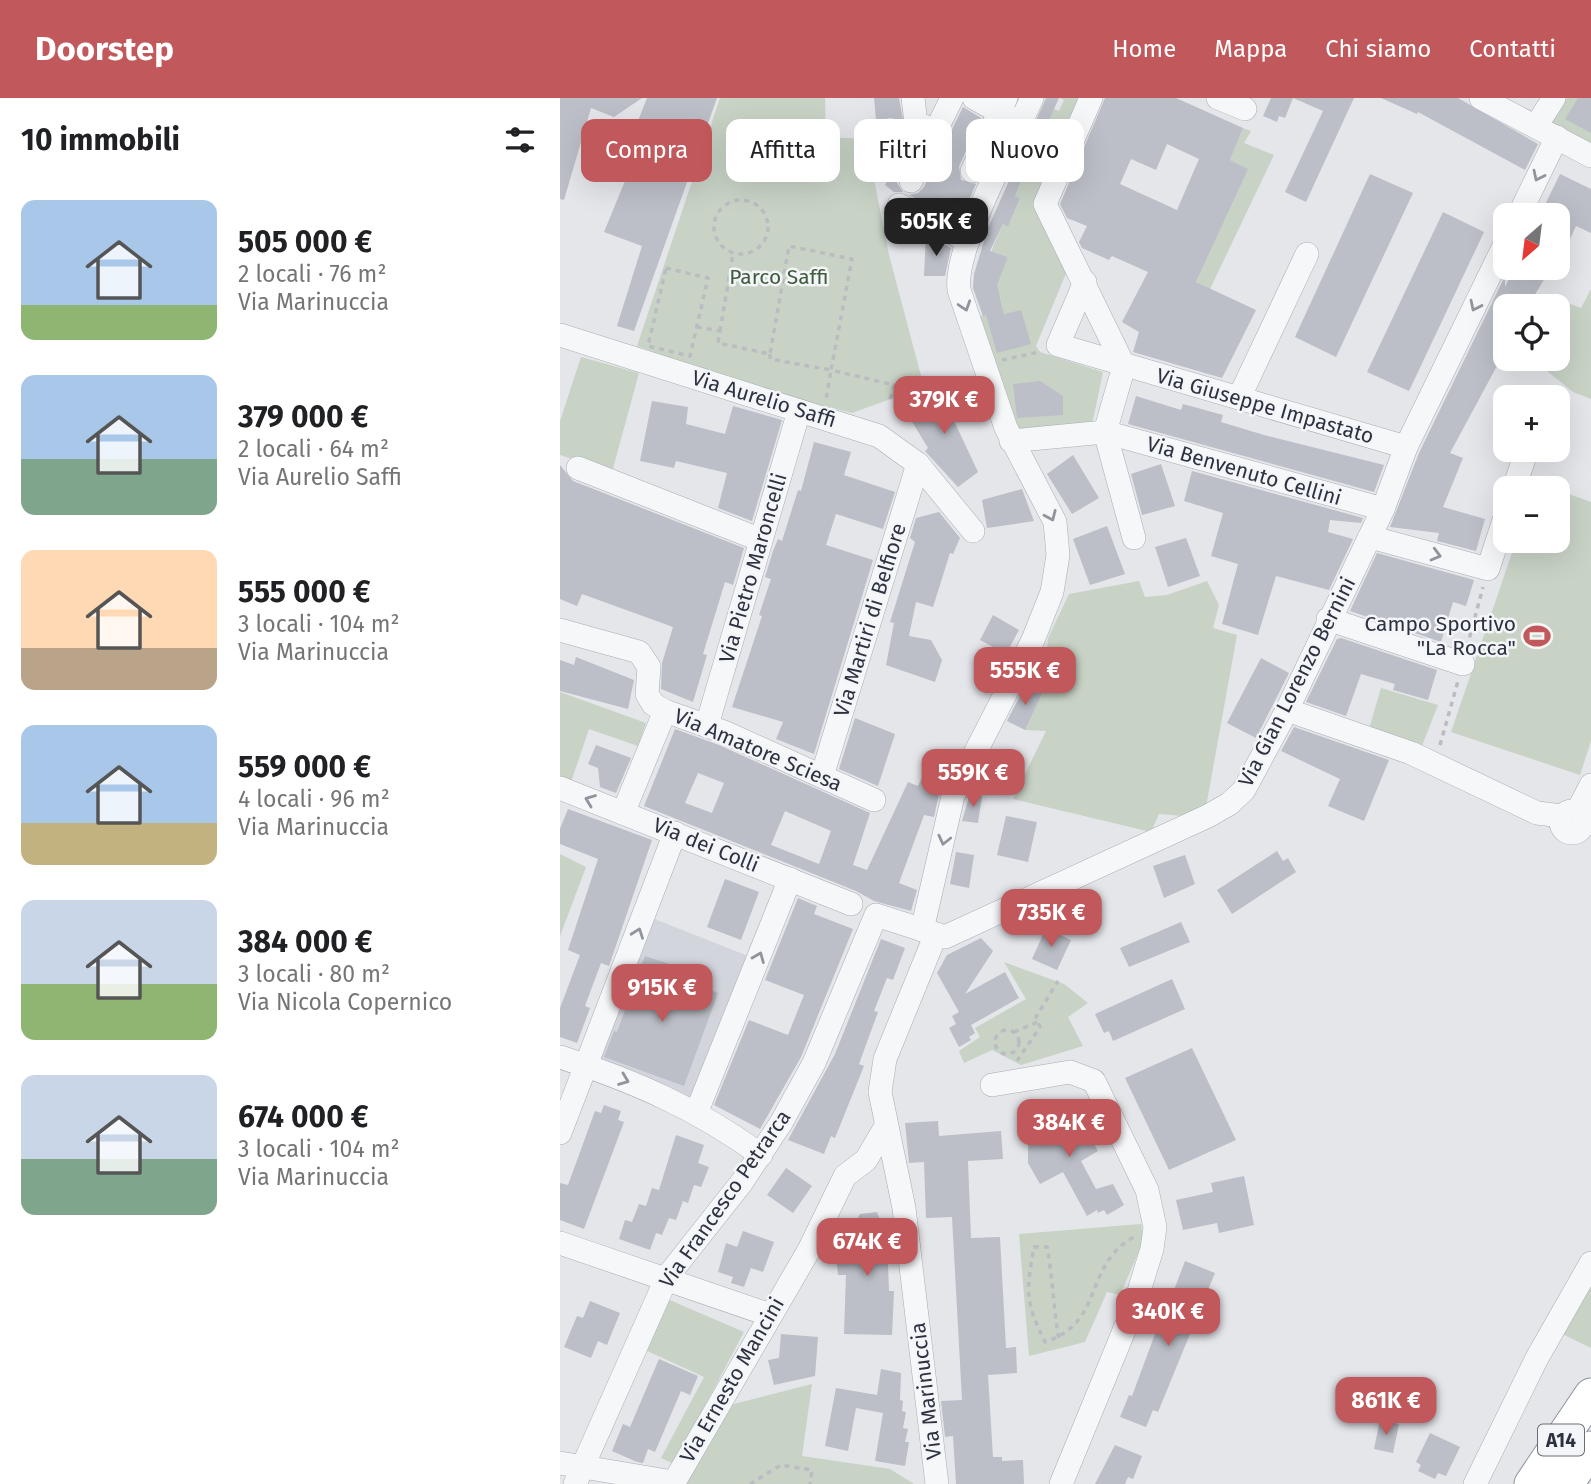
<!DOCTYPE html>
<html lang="it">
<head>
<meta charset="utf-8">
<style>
	:root { --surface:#fff; --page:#f6f6f6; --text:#202124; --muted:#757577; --accent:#c1585b }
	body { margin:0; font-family:"Fira Sans",sans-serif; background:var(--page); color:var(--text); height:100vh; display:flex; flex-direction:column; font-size:26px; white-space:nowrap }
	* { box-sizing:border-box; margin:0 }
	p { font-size:23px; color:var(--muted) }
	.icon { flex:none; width:38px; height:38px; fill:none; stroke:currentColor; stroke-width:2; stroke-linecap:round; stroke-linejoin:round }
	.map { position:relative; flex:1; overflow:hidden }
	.side { display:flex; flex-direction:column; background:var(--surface); width:560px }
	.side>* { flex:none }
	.hud { position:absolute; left:21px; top:21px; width:665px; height:63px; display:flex; gap:14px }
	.needle { width:46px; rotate:208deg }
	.fabs { position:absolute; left:933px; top:105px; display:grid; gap:14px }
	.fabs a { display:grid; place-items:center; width:77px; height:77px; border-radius:14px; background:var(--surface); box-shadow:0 7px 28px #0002; font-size:35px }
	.price { position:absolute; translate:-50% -60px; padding:0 16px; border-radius:14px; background:var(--accent); color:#fff; font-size:23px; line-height:46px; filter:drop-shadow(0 2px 4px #0008) }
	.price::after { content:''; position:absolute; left:50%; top:42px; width:21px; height:16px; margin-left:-10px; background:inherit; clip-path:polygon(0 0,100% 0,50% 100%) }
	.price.selected { background:#222; color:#fff }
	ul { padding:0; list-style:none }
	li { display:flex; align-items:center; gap:21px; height:175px; padding:0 21px }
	li span { display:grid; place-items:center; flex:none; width:196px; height:140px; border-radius:14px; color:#555 }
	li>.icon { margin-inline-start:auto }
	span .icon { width:84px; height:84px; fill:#fffc; stroke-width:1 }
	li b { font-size:30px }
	h2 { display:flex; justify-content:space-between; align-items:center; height:84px; padding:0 21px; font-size:30px }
	.tag { padding:0 24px; border-radius:14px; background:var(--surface); box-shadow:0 7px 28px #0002; font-size:24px; line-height:63px }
	.tag.selected { background:var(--accent); color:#fff }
	header { display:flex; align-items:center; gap:42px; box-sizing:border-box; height:98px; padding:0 35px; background:var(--accent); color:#fff }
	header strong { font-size:33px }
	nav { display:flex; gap:38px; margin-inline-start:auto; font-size:24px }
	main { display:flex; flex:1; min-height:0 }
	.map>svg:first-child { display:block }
	.built { fill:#d2d5dc }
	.green { fill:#c8d3c6 }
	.building { fill:#bcbfc7; fill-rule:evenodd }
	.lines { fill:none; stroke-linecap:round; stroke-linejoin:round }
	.minor-casing { stroke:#a9acb4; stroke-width:24 }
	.highway-casing { stroke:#8d929f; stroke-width:35 }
	.path { stroke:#babcc2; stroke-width:3.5; stroke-dasharray:5 5; stroke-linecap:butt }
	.minor { stroke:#f6f7f9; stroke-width:23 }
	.highway { stroke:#fff; stroke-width:33 }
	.oneway { stroke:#92949d }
	.labels { text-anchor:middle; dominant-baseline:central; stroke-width:5; stroke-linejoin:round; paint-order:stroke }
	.shield { fill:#f4f5f8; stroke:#696c78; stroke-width:2 }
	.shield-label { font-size:19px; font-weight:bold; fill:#2d3241 }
	.park-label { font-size:21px; fill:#3e5b3c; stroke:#f4f5f8 }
	.street-label { font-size:21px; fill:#2d3241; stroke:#f4f5f8 }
	.poi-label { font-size:21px; fill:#2d3241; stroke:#f4f5f8; text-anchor:end }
</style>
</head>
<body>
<header>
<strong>Doorstep</strong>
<nav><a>Home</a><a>Mappa</a><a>Chi siamo</a><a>Contatti</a></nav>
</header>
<main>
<section class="side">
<h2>10 immobili<svg class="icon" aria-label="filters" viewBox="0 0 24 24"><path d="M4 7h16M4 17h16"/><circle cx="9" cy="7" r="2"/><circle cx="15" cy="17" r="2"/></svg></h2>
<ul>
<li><span style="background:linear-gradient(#a9c7e8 75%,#8fb573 0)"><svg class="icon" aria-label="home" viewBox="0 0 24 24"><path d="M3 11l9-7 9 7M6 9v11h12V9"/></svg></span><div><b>505 000 €</b><p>2 locali · 76 m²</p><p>Via Marinuccia</p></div></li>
<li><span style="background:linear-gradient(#a9c7e8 60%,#7fa58c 0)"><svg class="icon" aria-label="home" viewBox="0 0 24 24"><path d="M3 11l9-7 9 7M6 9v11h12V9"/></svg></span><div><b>379 000 €</b><p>2 locali · 64 m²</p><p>Via Aurelio Saffi</p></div></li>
<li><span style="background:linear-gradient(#ffd9b3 70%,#b9a48a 0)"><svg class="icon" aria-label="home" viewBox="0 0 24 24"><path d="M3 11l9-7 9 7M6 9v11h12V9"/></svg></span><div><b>555 000 €</b><p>3 locali · 104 m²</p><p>Via Marinuccia</p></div></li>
<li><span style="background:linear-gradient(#a9c7e8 70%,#c2b280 0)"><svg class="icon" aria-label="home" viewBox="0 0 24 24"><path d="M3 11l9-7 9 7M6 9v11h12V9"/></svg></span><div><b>559 000 €</b><p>4 locali · 96 m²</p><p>Via Marinuccia</p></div></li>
<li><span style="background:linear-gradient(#c9d6e8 60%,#8fb573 0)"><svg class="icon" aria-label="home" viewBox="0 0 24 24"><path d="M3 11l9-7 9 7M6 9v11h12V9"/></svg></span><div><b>384 000 €</b><p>3 locali · 80 m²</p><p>Via Nicola Copernico</p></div></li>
<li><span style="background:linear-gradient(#c9d6e8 60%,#7fa58c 0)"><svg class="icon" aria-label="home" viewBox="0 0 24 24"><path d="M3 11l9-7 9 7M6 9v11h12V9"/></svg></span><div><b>674 000 €</b><p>3 locali · 104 m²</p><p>Via Marinuccia</p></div></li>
</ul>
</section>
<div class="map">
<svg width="1031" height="1386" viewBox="0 0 1031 1386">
	<rect width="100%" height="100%" fill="#e4e6ea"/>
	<polygon class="built" points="92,820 188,858 132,1003 36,965"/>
	<g class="green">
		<polygon points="160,0 265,0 266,39 306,41 329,157 364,289 292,315 188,288 77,248"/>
		<polygon points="500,0 524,0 475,112 509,168 476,248 480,254 543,274 532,327 452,337 416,219 443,212 440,199 429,202 448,159 431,154 443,126 448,129 460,102 455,98 477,52 481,54 486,42 481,40 494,11 499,13 504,2"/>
		<polygon points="1007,0 1031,0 1031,50 987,24"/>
		<polygon points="683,30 691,33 684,45 714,57 650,191 636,184 687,71 670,62"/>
		<polygon points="1031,191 1031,301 1013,294 972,261 998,261 998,208 984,208 989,198 1021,210"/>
		<polygon points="21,259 79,275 52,374 0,357 0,323"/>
		<polygon points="998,392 1031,404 1031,643 1020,677 891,634 956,443 998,443"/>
		<polygon points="579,483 585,499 607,497 647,483 659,507 653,530 677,537 646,709 625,718 599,716 591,734 453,701 486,633 465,632 483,594 488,540 509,496"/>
		<polygon points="821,590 878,607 861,650 809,631"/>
		<polygon points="0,594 86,625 78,648 29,631 8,693 0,690"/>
		<polygon points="0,756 26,769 0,838"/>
		<polygon points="444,864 504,886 528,905 508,919 523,948 461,967 432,952 404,965 399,953 420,939 415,930 466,901"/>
		<polygon points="581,1126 584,1142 560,1197 547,1194 525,1244 469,1258 459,1136"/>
		<polygon points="1031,1165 1031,1250 992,1231"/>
		<polygon points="105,1200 184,1234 114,1366 101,1360 144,1279 83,1251"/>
		<polygon points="252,1286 242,1358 330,1371 354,1386 123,1386 170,1307"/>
	</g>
	<g class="building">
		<polygon points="0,0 82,0 54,19 31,10 4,102 0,101"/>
		<polygon points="87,0 157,0 74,233 57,228 82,148 44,134 86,32 76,28"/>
		<polygon points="314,0 339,0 345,33 357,40 338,77 337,85 343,94 334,94 325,87 333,69 324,65 329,53 324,51 333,20 316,22"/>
		<polygon points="486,0 499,0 455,98 460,101 448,129 443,126 430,153 448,159 437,187 444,216 461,212 471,246 437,255 426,217 423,218 413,190 414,176 428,130"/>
		<path d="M545,0h71l67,30 -13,32 18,9 -52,113 60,28 -34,68 -89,-26 6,-20 -17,-10 26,-50 -36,-16 -3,4 -27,-12 -3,-6 8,-16 -20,-8 -7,-14zM607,46l32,15 -22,51 -57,-26 11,-25 25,11z"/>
		<polygon points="711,0 794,0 746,104 725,94 763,13 733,0 725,20 719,18 717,24 703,18"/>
		<polygon points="821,0 898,0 978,46 965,72 858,14 857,16"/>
		<polygon points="1018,0 1031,0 1031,35 1005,21"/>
		<polygon points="403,9 421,20 399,68 401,82 416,86 400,123 349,97 358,95 364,89"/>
		<polygon points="810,76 853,95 776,259 735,239"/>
		<polygon points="1000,76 1031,91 1031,135 1016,128 998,167 998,117 980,117"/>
		<polygon points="883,114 924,134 849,293 807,274"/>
		<polygon points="366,137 391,150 385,178 364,178"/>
		<polygon points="954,170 979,170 988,175 968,208 945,208 945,253 890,355 903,360 883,409 925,421 916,453 877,443 879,435 830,429 859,355 945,178 945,189"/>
		<polygon points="480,283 503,298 503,317 457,320 453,286"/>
		<polygon points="388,293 404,316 394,323 418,374 398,389 365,353 368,350 345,312"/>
		<polygon points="576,298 621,312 623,306 663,317 661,324 704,337 824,367 814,394 568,326"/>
		<polygon points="92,303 128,309 126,326 165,336 173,308 222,322 192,423 158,410 167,375 116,363 114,370 80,363"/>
		<polygon points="254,344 291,354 284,377 335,394 323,431 276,416 266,447 313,462 254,656 216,641 223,624 172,609 202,518 199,517 211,481 205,479 213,453 218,441 222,443 238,392 241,393"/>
		<polygon points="513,357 539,400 512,416 487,376"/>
		<polygon points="601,366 615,408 582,417 571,376"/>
		<polygon points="0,367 13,383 184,450 173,487 165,484 143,556 147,557 133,604 101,591 102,565 113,529 22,496 17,508 0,501"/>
		<polygon points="632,373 803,420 801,425 770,422 768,434 793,441 769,492 716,478 698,537 662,526 678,466 651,458 663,415 624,403"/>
		<polygon points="462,391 474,423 427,430 422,402"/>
		<polygon points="379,414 400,440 393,456 390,455 373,509 356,504 349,538 371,542 382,562 375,584 326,567 334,525 330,524 355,444 350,440 356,420"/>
		<polygon points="547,428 565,476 530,487 513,441"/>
		<polygon points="626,440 640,478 608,489 595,449"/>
		<polygon points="817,455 914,482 906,508 893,504 881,544 790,513"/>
		<polygon points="433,517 459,532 446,556 420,542"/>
		<polygon points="781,540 877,572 868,602 833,592 835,586 801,576 786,618 746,604 777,541"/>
		<polygon points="16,559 74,582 68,611 0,593 0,562 14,567"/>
		<polygon points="701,560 729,575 696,640 667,625"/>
		<polygon points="466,586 483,594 465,632 447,623"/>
		<polygon points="295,620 335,636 318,688 279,671"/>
		<polygon points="734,629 829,662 804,723 768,708 780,681 721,653"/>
		<path d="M115,631l44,16 151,68 -17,52 14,5 41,-88 10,4 18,-36 20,9 -16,31 -6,27 -10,-2 -25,68 18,7 -6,21 -37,-10 -18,-10 -212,-85zM138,675l26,10 -12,30 -27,-10zM225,713l46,20 -12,33 -48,-19z"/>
		<polygon points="36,647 71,660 56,695 40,689 38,670 28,666"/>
		<polygon points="431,655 455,661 447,694 420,687"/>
		<polygon points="410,696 422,698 418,725 402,723"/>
		<polygon points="8,711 92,742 49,868 41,865 25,908 30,910 17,945 0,939 0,910 20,857 8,852 38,761 0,746 0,731"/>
		<polygon points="446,718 477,724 468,764 437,757"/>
		<polygon points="717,753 723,763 728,760 736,774 672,816 657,792"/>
		<polygon points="396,754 414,757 409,790 390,786"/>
		<polygon points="625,757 635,786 604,800 593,768"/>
		<polygon points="165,781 199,794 181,842 147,829"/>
		<polygon points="238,800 257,808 254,816 293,831 241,959 200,1031 154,1007 189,922 228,937 244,897 205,882"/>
		<polygon points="621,824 630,844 569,869 560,850"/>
		<polygon points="486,830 511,842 497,872 472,861"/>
		<polygon points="421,840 433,853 405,896 445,874 459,900 411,927 415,935 409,939 411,942 399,949 389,930 396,926 392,918 399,914 377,875 387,857"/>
		<polygon points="321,841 345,850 333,882 327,880 314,913 318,914 299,966 304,968 275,1040 271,1038 264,1056 228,1042 275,956"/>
		<polygon points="85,858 115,868 111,878 158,895 124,988 44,959 54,933 57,934"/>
		<polygon points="612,881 625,911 553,943 549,933 544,935 535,916"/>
		<polygon points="632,950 676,1042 609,1072 565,980"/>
		<polygon points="44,1007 61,1013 58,1022 64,1024 24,1131 0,1122 0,1085 8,1087 35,1013 41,1015"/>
		<polygon points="513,1008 538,1053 521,1063 536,1091 553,1086 564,1107 547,1117 544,1112 538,1115 537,1112 527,1118 503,1074 480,1086 468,1065 468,1029 502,1010 504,1013"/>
		<polygon points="378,1023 379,1038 441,1033 443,1061 408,1063 411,1140 440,1139 446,1250 456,1249 457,1275 428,1277 433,1359 442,1359 442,1363 463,1362 464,1386 396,1386 393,1338 385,1339 381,1303 402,1302 392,1119 366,1120 364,1064 349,1065 345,1025"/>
		<polygon points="116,1037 144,1047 138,1065 149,1069 141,1089 134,1087 128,1105 123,1103 116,1122 109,1120 102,1137 96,1135 90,1152 59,1141 65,1122 72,1124 79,1106 86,1108 92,1090 99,1092"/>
		<polygon points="226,1070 252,1088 233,1115 207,1097"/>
		<polygon points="684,1078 694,1127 659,1135 657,1125 623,1132 616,1102 653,1094 651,1085"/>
		<polygon points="317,1114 327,1139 329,1193 334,1193 332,1237 284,1236 286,1177 278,1177 276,1159 300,1116"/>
		<polygon points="183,1133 214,1144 203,1174 191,1170 184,1189 171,1185 173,1179 158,1174 166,1145 177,1149"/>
		<polygon points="625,1163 655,1175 598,1314 593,1312 586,1329 560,1319 569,1297 572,1298 602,1217 619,1224 630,1198 614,1192"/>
		<polygon points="30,1203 60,1215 47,1247 38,1243 31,1260 4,1249 17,1218 23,1220"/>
		<polygon points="221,1236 258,1239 255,1278 214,1287 208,1262 219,1260"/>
		<polygon points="99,1261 138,1278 130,1297 121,1293 95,1354 88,1351 83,1365 77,1364 52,1353 63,1326 70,1329"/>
		<polygon points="321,1271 341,1275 340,1302 343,1303 342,1313 346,1314 343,1330 348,1331 345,1344 349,1344 345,1368 315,1363 323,1315 296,1310 288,1353 265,1348 276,1290 317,1297"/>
		<polygon points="820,1322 839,1326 833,1355 814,1351"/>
		<polygon points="870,1335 900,1349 886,1378 878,1375 875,1381 858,1373 861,1367 856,1364"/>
		<polygon points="555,1347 582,1358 573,1381 568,1379 565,1386 535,1386"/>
	</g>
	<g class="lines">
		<defs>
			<g id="minor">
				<polyline points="353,0 356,25 377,33"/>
				<polyline points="414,0 452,21"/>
				<polyline points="531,0 485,106 564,268 545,334 574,440"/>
				<polyline points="658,0 685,11"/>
				<polyline points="921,0 1031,58"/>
				<polyline points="976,28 994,0"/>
				<polyline points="412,73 446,0"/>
				<polyline points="351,83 392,0"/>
				<polyline points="339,107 408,143"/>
				<polyline points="959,117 997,39"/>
				<polyline points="525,184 498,247 846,349"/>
				<polyline points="0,237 319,338 358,366 413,433"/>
				<polyline points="679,300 747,156"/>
				<polyline points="451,343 545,334 823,411"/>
				<polyline points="18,370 201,442"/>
				<polyline points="954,390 967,352"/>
				<polyline points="810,439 928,471 945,419"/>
				<polyline points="768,521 903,566"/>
				<polyline points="0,532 79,554 89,569 87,596 93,606 105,613 164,634 314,702"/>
				<polyline points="727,612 851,655 977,715 1002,718"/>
				<polyline points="147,627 239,313"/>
				<polyline points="262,678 358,366"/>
				<polyline points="0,690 291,806"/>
				<circle cx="1012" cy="724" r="11"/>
				<polyline points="1017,714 1031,687"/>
				<polyline points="63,715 105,613"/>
				<path d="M362,832l31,-134 80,-156 19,-48 6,-37 -3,-33 -49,-94 -47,-138c-6,-41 54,-149 73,-192"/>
				<polyline points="376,836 325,961 320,994 344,1110 377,1386"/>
				<path d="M0,959c76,25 136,51 201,98"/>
				<polyline points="432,987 510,974 534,983 587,1092 595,1129 592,1151 575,1206 501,1386"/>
				<polyline points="137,1013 230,781"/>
				<polyline points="0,1035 115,735"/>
				<polyline points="0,1145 210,1217"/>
				<polyline points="0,1365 113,1384"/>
				<polyline points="15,1386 107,1179 182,1084 221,1025 254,965 316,817 385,839 648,718 669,706 684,692 727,612 823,411 846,349 945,146"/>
				<polyline points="113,1386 249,1152 285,1078 306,1062 326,1028"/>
				<polyline points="915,1386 977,1260 1031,1165"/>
			</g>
			<g id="highway">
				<polyline points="971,1386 1031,1297"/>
				<polyline points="1007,1386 1031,1350"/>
			</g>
		</defs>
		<use href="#minor" class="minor-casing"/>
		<use href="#highway" class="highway-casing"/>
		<g class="path">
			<circle cx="181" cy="129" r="27"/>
			<polygon points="106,170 148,180 130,258 88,248"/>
			<polyline points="137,229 160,233 158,245 210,256 229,148 292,161 271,272 334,287 330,302"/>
			<polyline points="160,233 173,156"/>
			<polyline points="210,256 210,261 271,272 266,301"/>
			<polyline points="442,262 479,254"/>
			<polyline points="907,549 923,489"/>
			<polyline points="880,647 898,583"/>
			<circle cx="447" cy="944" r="12"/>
			<polyline points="454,934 478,924"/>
			<polyline points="457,963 480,929 476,919 498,883"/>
			<path d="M499,1240c-3,-6 -8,-75 -12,-91h-13c-8,44 -9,55 11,95 61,-20 37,-76 89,-105"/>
			<polyline points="190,1386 221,1367 252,1372 250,1386"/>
		</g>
		<use href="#minor" class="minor"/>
		<use href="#highway" class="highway"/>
	</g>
	<defs><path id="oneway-chevron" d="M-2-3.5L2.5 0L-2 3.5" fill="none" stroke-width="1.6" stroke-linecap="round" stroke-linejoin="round" transform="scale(1.75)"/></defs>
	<g class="oneway">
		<use href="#oneway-chevron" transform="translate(978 78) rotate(116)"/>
		<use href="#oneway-chevron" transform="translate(405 208) rotate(72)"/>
		<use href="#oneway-chevron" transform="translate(915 208) rotate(116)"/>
		<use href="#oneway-chevron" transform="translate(491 418) rotate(66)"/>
		<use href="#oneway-chevron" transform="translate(876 457) rotate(15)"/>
		<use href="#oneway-chevron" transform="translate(30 702) rotate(-159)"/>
		<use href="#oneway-chevron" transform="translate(384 742) rotate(103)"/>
		<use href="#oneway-chevron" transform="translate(78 835) rotate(-70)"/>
		<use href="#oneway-chevron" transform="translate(199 859) rotate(-68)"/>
		<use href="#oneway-chevron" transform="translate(64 982) rotate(21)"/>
	</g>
	<defs>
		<symbol id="stadium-bare" viewBox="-9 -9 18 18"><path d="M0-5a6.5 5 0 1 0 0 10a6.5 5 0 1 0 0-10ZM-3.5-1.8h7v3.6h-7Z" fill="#c1585b" stroke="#f4f5f8" stroke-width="2.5" paint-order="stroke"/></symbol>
	</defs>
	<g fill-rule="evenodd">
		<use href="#stadium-bare" x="958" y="519" width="38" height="38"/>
	</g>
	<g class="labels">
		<rect class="shield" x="978" y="1326.5" width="46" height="31" rx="5"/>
		<g class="shield-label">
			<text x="1001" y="1342">A14</text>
		</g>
		<g class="park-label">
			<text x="219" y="179">Parco Saffi</text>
		</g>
		<g class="street-label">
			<text transform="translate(204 301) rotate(17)">Via Aurelio Saffi</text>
			<text transform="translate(705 308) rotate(16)">Via Giuseppe Impastato</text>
			<text transform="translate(684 373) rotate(16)">Via Benvenuto Cellini</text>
			<text transform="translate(193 470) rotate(-74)">Via Pietro Maroncelli</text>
			<text transform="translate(310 522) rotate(-73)">Via Martiri di Belfiore</text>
			<text transform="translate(737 584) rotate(-63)">Via Gian Lorenzo Bernini</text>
			<text transform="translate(198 652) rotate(23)">Via Amatore Sciesa</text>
			<text transform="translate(146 747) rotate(22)">Via dei Colli</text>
			<text transform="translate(165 1101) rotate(-55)">Via Francesco Petrarca</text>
			<text transform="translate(172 1282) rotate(-60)">Via Ernesto Mancini</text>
			<text transform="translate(366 1293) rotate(-97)">Via Marinuccia</text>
		</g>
		<g class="poi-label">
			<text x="956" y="526">Campo Sportivo<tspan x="956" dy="24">"La Rocca"</tspan></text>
		</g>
	</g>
</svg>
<div class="fabs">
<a><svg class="needle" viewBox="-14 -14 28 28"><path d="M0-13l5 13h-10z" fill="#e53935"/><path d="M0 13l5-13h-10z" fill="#757577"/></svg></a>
<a><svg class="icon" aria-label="locate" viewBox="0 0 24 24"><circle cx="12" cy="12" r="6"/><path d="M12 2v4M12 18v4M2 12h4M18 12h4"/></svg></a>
<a>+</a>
<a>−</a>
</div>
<b class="price selected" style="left:376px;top:160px">505K €</b>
<b class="price" style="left:384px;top:338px">379K €</b>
<b class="price" style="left:465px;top:609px">555K €</b>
<b class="price" style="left:413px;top:711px">559K €</b>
<b class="price" style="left:491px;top:851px">735K €</b>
<b class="price" style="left:102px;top:926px">915K €</b>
<b class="price" style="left:509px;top:1061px">384K €</b>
<b class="price" style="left:307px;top:1180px">674K €</b>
<b class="price" style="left:608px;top:1250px">340K €</b>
<b class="price" style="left:826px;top:1339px">861K €</b>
<div class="hud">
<a class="tag selected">Compra</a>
<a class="tag">Affitta</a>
<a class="tag">Filtri</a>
<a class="tag">Nuovo</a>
</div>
</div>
</main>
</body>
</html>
